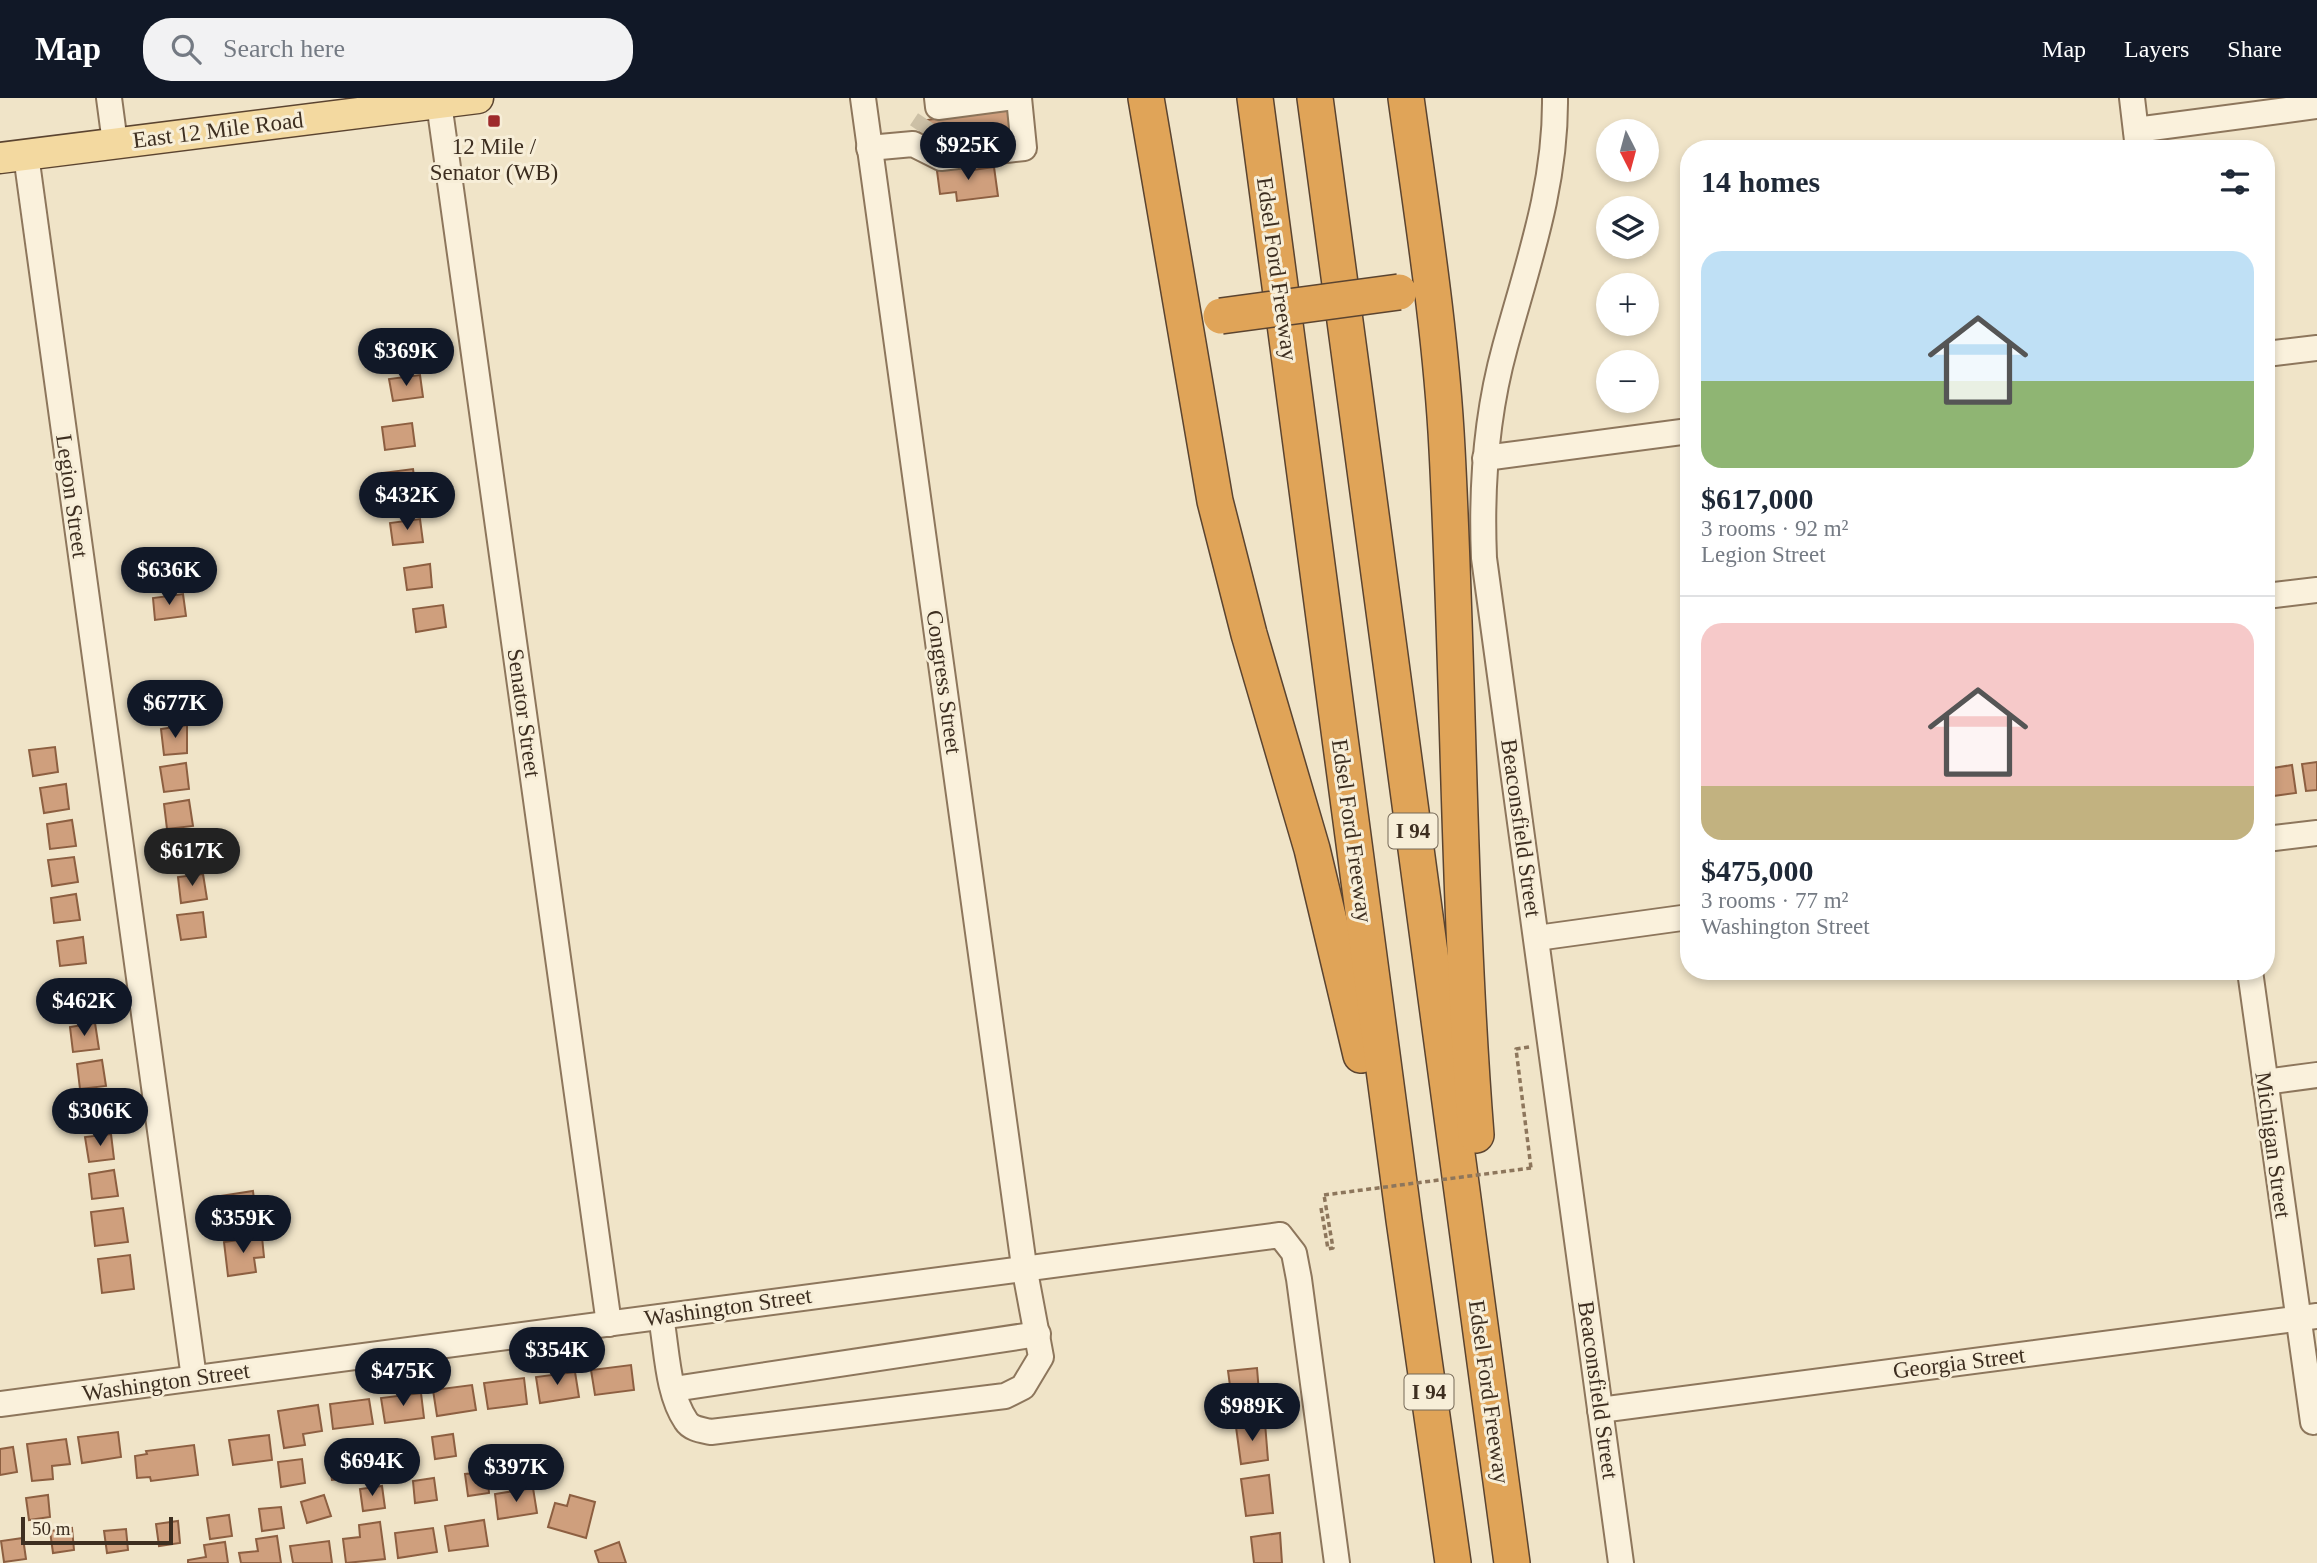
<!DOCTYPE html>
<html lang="en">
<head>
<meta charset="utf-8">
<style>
	:root { --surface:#fff; --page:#f2f2f3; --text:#1f2937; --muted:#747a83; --line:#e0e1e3; --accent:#111827 }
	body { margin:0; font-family:Georgia,serif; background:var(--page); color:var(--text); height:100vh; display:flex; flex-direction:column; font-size:26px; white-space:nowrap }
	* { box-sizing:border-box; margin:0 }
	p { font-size:23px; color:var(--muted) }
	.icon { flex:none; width:38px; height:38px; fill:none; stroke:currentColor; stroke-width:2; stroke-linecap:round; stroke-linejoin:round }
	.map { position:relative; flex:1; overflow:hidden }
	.side { position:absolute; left:1680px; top:42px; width:595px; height:840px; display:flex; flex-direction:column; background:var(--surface); border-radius:28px; box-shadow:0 4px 10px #0003 }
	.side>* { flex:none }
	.needle { width:46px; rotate:174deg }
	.fabs { position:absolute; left:1596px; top:21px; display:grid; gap:14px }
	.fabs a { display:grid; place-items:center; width:63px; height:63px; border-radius:50%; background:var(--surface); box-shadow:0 4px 10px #0003; font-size:35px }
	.scale { position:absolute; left:21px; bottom:18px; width:152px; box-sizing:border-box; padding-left:7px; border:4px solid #3d2e20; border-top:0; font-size:19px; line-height:24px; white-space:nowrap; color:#3d2e20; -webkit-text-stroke:5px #f7eed8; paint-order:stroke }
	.price { position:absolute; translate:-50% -60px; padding:0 16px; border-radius:24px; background:var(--accent); color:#fff; font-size:23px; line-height:46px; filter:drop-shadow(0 2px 4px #0008) }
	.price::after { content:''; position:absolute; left:50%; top:42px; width:21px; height:16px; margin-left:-10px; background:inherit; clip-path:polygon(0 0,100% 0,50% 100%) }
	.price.current { background:#222; color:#fff }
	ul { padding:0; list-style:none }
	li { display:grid; align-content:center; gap:14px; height:371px; padding:0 21px }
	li+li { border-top:2px solid var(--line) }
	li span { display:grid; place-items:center; height:217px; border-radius:21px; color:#555 }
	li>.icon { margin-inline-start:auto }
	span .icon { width:126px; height:126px; fill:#fffc; stroke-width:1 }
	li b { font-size:30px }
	h2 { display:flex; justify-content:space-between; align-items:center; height:84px; padding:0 21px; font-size:30px }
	header { display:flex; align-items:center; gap:42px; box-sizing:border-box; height:98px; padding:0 35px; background:var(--accent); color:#fff }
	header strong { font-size:33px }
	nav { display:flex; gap:38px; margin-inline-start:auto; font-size:24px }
	.search { width:490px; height:63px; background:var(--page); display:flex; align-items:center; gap:18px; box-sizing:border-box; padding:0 24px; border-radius:28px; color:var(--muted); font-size:26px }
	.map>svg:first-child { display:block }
	.building { fill:#cf9f7d; stroke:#8d5f41; stroke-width:2 }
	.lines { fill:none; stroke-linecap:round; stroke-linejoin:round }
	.minor-tunnel { stroke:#ccc0a6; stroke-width:24; stroke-dasharray:24 12; stroke-linecap:butt }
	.minor-casing { stroke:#8d765c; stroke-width:28 }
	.major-casing { stroke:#5b4430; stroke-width:33 }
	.highway-casing { stroke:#5b4430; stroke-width:38 }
	.path { stroke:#8d765c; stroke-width:3.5; stroke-dasharray:5 3.5; stroke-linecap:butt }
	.minor { stroke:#faf1dc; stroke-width:24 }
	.major { stroke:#f3d9a0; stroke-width:30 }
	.highway { stroke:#e0a458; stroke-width:35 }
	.highway-bridge-casing { stroke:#5b4430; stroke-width:38; stroke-linecap:butt }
	.path-bridge { stroke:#8d765c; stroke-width:3.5; stroke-dasharray:5 3.5; stroke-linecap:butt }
	.highway-bridge { stroke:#e0a458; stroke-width:35 }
	.poi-dot { fill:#9e2a2b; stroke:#f7eed8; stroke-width:2.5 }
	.labels { text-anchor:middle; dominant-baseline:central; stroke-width:6; stroke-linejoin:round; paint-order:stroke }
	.shield { fill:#f7eed8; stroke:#756857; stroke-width:2 }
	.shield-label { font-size:21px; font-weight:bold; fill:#3d2e20 }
	.street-label { font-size:23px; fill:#3d2e20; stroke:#f7eed8 }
	.poi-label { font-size:23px; fill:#3d2e20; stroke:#f7eed8 }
</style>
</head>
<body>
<header>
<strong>Map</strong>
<div class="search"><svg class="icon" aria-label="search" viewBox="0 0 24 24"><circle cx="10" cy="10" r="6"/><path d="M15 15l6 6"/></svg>Search here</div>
<nav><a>Map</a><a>Layers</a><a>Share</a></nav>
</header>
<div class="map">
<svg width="2317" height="1465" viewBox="0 0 2317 1465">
	<rect width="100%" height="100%" fill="#f0e4c8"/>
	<g class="building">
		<polygon points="1011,11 1015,37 922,49 919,23"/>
		<polygon points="954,64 972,69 972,72 994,69 998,98 957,103 956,94 940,96 937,73"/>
		<polygon points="420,277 423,299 393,303 389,281"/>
		<polygon points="412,325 415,348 385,352 382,329"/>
		<polygon points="413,371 416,393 386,397 382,375"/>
		<polygon points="420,421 423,444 393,447 390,425"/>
		<polygon points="182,450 185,472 154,476 151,454"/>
		<polygon points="430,466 432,489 407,492 404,470"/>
		<polygon points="183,496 186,518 155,522 153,500"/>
		<polygon points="443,507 446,529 416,534 413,511"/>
		<polygon points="187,627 187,655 164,657 161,631"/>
		<polygon points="55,649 58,674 33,678 29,652"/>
		<polygon points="2317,664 2317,692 2306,693 2302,666"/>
		<polygon points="186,665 189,691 164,694 160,669"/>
		<polygon points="2292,667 2296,695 2266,699 2266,671"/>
		<polygon points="66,686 69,711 44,715 40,690"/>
		<polygon points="189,702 193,728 167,731 164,706"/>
		<polygon points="72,722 76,748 50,751 47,726"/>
		<polygon points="195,739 199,765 173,768 170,743"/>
		<polygon points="74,759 78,784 52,788 48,762"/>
		<polygon points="203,776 207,801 181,805 178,779"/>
		<polygon points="76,796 80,822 54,825 51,800"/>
		<polygon points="203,814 206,839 181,842 177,817"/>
		<polygon points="83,839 86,865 60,868 57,843"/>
		<polygon points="86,887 89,913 63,916 60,891"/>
		<polygon points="95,925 99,951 73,954 70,929"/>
		<polygon points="102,962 106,988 80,991 77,966"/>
		<polygon points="109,998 113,1023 87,1027 84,1002"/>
		<polygon points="111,1036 114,1061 89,1064 85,1039"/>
		<polygon points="114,1072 118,1098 92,1101 89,1076"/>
		<polygon points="253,1093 257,1127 225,1132 220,1098"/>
		<polygon points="123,1110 128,1144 95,1148 91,1114"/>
		<polygon points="262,1139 264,1159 254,1160 256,1174 228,1178 224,1144"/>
		<polygon points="130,1157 134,1191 102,1195 98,1161"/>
		<polygon points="631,1267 634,1292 595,1297 591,1272"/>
		<polygon points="1257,1270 1260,1307 1233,1310 1228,1273"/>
		<polygon points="575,1274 579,1299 540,1305 536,1279"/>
		<polygon points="524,1280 527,1306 488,1311 484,1285"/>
		<polygon points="472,1287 476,1312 437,1318 433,1292"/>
		<polygon points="421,1295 424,1320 385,1325 381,1300"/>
		<polygon points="369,1301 373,1326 333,1331 330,1306"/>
		<polygon points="318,1307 322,1333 303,1336 305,1347 284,1350 278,1313"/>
		<polygon points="1265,1325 1268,1362 1241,1366 1236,1329"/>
		<polygon points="118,1334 121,1359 82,1365 78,1339"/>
		<polygon points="453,1336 456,1358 435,1361 432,1339"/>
		<polygon points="269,1337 272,1362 233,1367 229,1342"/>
		<polygon points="66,1341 70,1366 52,1368 53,1381 32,1383 27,1346"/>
		<polygon points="404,1343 407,1365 385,1367 382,1346"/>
		<polygon points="194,1347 198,1377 151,1383 150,1379 137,1380 135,1358 147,1356 146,1353"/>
		<polygon points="13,1349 17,1374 0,1377 0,1351"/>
		<polygon points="351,1358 353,1380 332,1382 329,1361"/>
		<polygon points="302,1361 305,1385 281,1389 278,1364"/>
		<polygon points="487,1374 489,1395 468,1398 465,1376"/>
		<polygon points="1269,1377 1273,1415 1246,1418 1241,1381"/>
		<polygon points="434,1380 437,1402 415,1405 413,1383"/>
		<polygon points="382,1388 385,1410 363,1413 360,1391"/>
		<polygon points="533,1390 537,1415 498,1421 495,1396"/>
		<polygon points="48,1397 50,1419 29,1422 26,1400"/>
		<polygon points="324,1397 331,1418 307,1425 301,1404"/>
		<polygon points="570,1397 595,1404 586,1440 548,1429 555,1405 567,1408"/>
		<polygon points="281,1409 284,1430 262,1433 259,1411"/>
		<polygon points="229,1417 232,1438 210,1441 207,1420"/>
		<polygon points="484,1422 488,1448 449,1453 445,1428"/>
		<polygon points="178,1423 180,1445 159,1448 156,1426"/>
		<polygon points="380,1424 385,1461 346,1465 343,1441 360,1439 359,1427"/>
		<polygon points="72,1430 74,1452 53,1455 50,1433"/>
		<polygon points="433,1430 437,1454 398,1460 395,1435"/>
		<polygon points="126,1431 128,1452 107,1455 104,1433"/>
		<polygon points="1280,1435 1282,1465 1254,1465 1251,1439"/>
		<polygon points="277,1438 281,1465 241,1465 239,1455 258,1453 256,1441"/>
		<polygon points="23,1440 26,1461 4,1464 1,1443"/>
		<polygon points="329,1443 332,1465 293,1465 290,1448"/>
		<polygon points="225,1444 228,1465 188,1465 188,1462 206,1459 204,1447"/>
		<polygon points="619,1444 626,1465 599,1465 595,1453"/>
	</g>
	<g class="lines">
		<polyline class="minor-tunnel" points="920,34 928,22"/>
		<defs>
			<g id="minor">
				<polyline points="109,0 115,45"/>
				<polyline points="937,0 938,9 1006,0"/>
				<path d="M1555,0c1,88 -27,165 -50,249 -19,69 -24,139 -21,211l137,1005"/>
				<polyline points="2132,0 2138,51"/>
				<polyline points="439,5 609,1226"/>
				<polyline points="2136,32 2317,8"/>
				<polyline points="869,50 913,46 941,60 1024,50 1019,0"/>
				<polyline points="26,57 194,1280"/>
				<polyline points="2266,256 2317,250"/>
				<polyline points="1485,360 1689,333"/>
				<polyline points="2266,498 2317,492"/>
				<polyline points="2266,741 2317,735"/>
				<polyline points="1537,840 1689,819"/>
				<polyline points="2250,873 2313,1324"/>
				<polyline points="2265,984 2317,977"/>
				<path d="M661,1219c6,32 6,76 25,104 5,8 16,9 25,11l294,-36 18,-9 18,-30 -17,-91 -161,-1168"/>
				<polyline points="674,1291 1038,1236"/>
				<polyline points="0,1306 1280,1137 1294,1155 1299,1181 1337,1465"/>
				<polyline points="1600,1312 2317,1218"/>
			</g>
			<polyline id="major" points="0,60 478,0"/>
			<g id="highway">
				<polyline points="1146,0 1215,403 1249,536 1312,751 1361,957"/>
				<polyline points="1255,0 1404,1122 1453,1465"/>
				<polyline points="1315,0 1512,1465"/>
				<path d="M1406,0c16,116 35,234 41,351 12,229 11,458 29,686"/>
			</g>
		</defs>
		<use href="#minor" class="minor-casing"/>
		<use href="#major" class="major-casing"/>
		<use href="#highway" class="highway-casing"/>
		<g class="path">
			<polyline points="1529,949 1516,951 1531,1070"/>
			<polyline points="1321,1110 1328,1151 1333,1150 1324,1097"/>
		</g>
		<use href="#minor" class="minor"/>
		<use href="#major" class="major"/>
		<use href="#highway" class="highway"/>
		<defs>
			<polyline id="highway-bridge" points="1221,218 1399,194"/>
		</defs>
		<use href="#highway-bridge" class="highway-bridge-casing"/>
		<polyline class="path-bridge" points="1324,1097 1531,1070"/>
		<use href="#highway-bridge" class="highway-bridge"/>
	</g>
	<rect class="poi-dot" x="487" y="16" width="14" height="14" rx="3.5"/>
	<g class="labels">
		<g class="shield">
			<rect x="1388.5" y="715.5" width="49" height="35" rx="5"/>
			<rect x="1404.5" y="1276.5" width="49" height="35" rx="5"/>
		</g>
		<g class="shield-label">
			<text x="1413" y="733">I 94</text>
			<text x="1429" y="1294">I 94</text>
		</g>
		<g class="street-label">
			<text transform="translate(218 32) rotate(-7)">East 12 Mile Road</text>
			<text transform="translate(1277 171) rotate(82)">Edsel Ford Freeway</text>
			<text transform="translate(72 398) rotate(82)">Legion Street</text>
			<text transform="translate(944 584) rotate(82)">Congress Street</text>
			<text transform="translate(524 615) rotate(82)">Senator Street</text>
			<text transform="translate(1521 730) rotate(82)">Beaconsfield Street</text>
			<text transform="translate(1352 733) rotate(82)">Edsel Ford Freeway</text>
			<text transform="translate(2273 1047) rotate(82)">Michigan Street</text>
			<text transform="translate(728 1209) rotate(-8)">Washington Street</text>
			<text transform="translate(1959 1265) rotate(-7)">Georgia Street</text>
			<text transform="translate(166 1284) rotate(-8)">Washington Street</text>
			<text transform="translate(1598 1292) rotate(82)">Beaconsfield Street</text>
			<text transform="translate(1489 1294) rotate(82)">Edsel Ford Freeway</text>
		</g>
		<g class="poi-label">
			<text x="494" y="48">12 Mile /<tspan x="494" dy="26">Senator (WB)</tspan></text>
		</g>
	</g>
</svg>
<div class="fabs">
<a><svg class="needle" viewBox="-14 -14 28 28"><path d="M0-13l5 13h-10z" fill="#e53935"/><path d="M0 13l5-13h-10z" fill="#747a83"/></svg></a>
<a><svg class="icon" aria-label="layers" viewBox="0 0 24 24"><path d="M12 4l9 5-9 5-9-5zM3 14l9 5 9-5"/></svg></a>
<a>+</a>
<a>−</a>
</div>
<div class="scale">50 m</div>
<b class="price" style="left:968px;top:84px">$925K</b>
<b class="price" style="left:406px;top:290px">$369K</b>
<b class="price" style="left:407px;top:434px">$432K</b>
<b class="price" style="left:169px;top:509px">$636K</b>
<b class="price" style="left:175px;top:642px">$677K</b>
<b class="price current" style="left:192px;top:790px">$617K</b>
<b class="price" style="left:84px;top:940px">$462K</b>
<b class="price" style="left:100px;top:1050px">$306K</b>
<b class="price" style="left:243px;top:1157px">$359K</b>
<b class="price" style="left:557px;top:1289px">$354K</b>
<b class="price" style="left:403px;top:1310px">$475K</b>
<b class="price" style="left:1252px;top:1345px">$989K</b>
<b class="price" style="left:372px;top:1400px">$694K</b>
<b class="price" style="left:516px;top:1406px">$397K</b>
<section class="side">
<h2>14 homes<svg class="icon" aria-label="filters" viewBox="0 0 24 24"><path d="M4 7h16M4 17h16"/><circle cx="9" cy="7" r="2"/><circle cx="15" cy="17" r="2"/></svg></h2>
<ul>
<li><span style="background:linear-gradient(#bfe0f5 60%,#8fb573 0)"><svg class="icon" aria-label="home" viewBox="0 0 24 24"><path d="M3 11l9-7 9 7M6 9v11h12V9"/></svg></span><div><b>$617,000</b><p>3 rooms · 92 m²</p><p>Legion Street</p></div></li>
<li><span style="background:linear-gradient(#f6c9c9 75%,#c2b280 0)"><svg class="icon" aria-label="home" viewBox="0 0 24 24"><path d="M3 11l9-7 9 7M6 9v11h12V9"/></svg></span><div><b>$475,000</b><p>3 rooms · 77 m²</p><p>Washington Street</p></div></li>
</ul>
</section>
</div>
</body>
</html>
